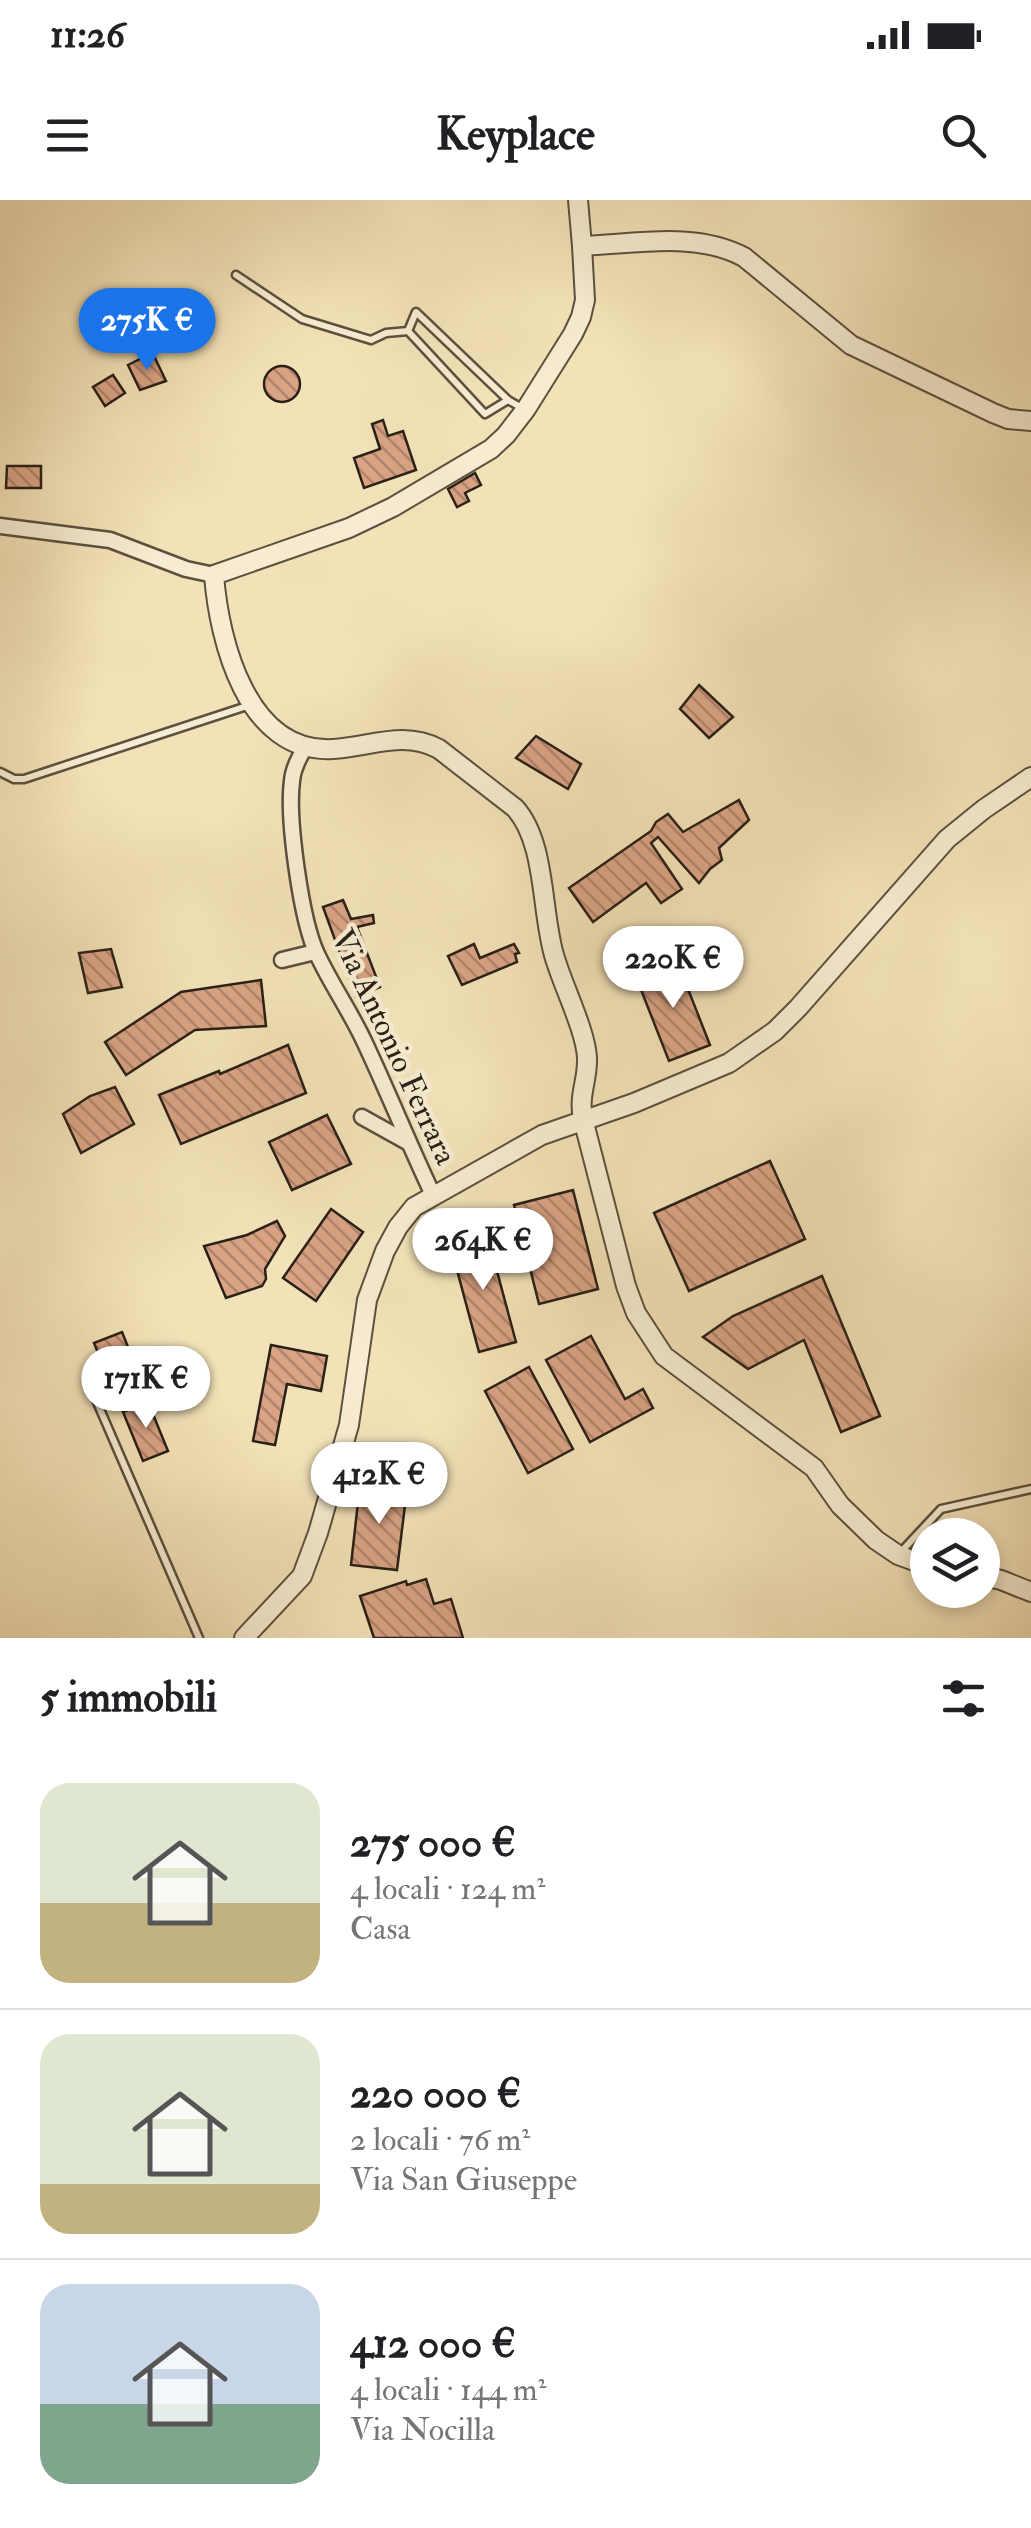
<!DOCTYPE html>
<html lang="it">
<head>
<meta charset="utf-8">
<style>
	:root { --surface:#fff; --page:#f6f6f6; --text:#202124; --muted:#757577; --line:#e0e0e0; --accent:#1a73e8 }
	body { margin:0; font-family:"IM FELL Double Pica",serif; background:var(--page); color:var(--text); height:100vh; display:flex; flex-direction:column; font-size:38px; white-space:nowrap }
	* { box-sizing:border-box; margin:0 }
	p { font-size:32px; color:var(--muted) }
	.icon { flex:none; width:55px; height:55px; fill:none; stroke:currentColor; stroke-width:2; stroke-linecap:round; stroke-linejoin:round }
	.map { position:relative; height:1438px; overflow:hidden }
	.sheet { display:flex; flex-direction:column; background:var(--surface); flex:1 }
	.sheet>* { flex:none }
	.fabs { position:absolute; left:910px; top:1318px; display:grid; gap:20px }
	.fabs a { display:grid; place-items:center; width:90px; height:90px; border-radius:50%; background:var(--surface); box-shadow:0 5px 15px #0003; font-size:50px }
	.price { position:absolute; translate:-50% -85px; padding:0 22px; border-radius:35px; background:#fff; color:#222; font-size:32px; line-height:65px; filter:drop-shadow(0 2px 5px #0008) }
	.price::after { content:''; position:absolute; left:50%; top:60px; width:30px; height:22px; margin-left:-15px; background:inherit; clip-path:polygon(0 0,100% 0,50% 100%) }
	.price.current { background:var(--accent); color:#fff }
	ul { padding:0; list-style:none }
	li { display:flex; align-items:center; gap:30px; height:250px; padding:0 40px }
	li+li { border-top:2px solid var(--line) }
	li span { display:grid; place-items:center; flex:none; width:280px; height:200px; border-radius:30px; color:#555 }
	li>.icon { margin-inline-start:auto }
	span .icon { width:120px; height:120px; fill:#fffc; stroke-width:1 }
	li b { font-size:42px }
	h2 { display:flex; justify-content:space-between; align-items:center; height:120px; padding:0 40px; font-size:42px }
	.status { display:flex; justify-content:space-between; align-items:center; height:70px; padding:0 50px; background:var(--surface); direction:ltr }
	.status svg { height:28px; fill:currentColor }
	header { display:flex; justify-content:space-between; align-items:center; height:130px; padding:0 40px; background:var(--surface); font-size:45px; font-weight:800 }
	.map>svg:first-child { display:block }
	.building { fill:url(#building-back-hatch); stroke:#292016; stroke-width:2.5 }
	.lines { fill:none; stroke-linecap:round; stroke-linejoin:round }
	.service-casing { stroke:#5c503e; stroke-width:11 }
	.minor-casing { stroke:#5c503e; stroke-width:19 }
	.tertiary-casing { stroke:#5c503e; stroke-width:22 }
	.service { stroke:#f7ecd1; stroke-width:6 }
	.minor { stroke:#f7ecd1; stroke-width:14 }
	.tertiary { stroke:#f7ecd1; stroke-width:18 }
	.labels { text-anchor:middle; dominant-baseline:central; stroke-width:9; stroke-linejoin:round; paint-order:stroke }
	.street-label { font-size:32px; fill:#292016; stroke:#f7ecd1 }
</style>
</head>
<body>
<div class="status"><b>11:26</b><svg viewBox="0 0 49 12"><path d="M0 12V9h3v3zM5 12V6h3v6zM10 12V3h3v9zM15 12V0h3v12zM26 1h20v11H26zM47 4h2v5h-2z"/></svg></div>
<header><svg class="icon" aria-label="menu" viewBox="0 0 24 24"><path d="M4 6h16M4 12h16M4 18h16"/></svg>Keyplace<svg class="icon" aria-label="search" viewBox="0 0 24 24"><circle cx="10" cy="10" r="6"/><path d="M15 15l6 6"/></svg></header>
<div class="map">
<svg width="1031" height="1438" viewBox="0 0 1031 1438">
	<defs>
		<pattern id="building-back-hatch" width="6" height="6" patternUnits="userSpaceOnUse" patternTransform="scale(2.5)"><rect width="6" height="6" fill="#d9a384"/><path d="M-1 5l2 2M0 0l6 6M5-1l2 2" fill="none" stroke="#b0846b"/></pattern>
	</defs>
	<rect width="100%" height="100%" fill="#f3e2b8"/>
	<filter id="stains"><feTurbulence type="fractalNoise" baseFrequency=".002" numOctaves="4"/><feColorMatrix values="0 0 0 0 .2 0 0 0 0 .09 0 0 0 0 .02 0 0 0 .5 -.17"/></filter>
	<radialGradient id="worn" r=".72"><stop offset=".6" stop-color="#630" stop-opacity="0"/><stop offset="1" stop-color="#630" stop-opacity=".3"/></radialGradient>
	<g class="building">
		<polygon points="154,156 166,181 140,190 128,165 142,158 144,161"/>
		<circle cx="282" cy="184" r="18"/>
		<polygon points="113,175 125,193 105,206 93,187"/>
		<polygon points="383,220 388,236 403,231 416,270 364,288 354,258 380,249 372,224"/>
		<polygon points="7,266 41,266 41,288 6,288"/>
		<polygon points="475,273 481,285 465,293 469,301 457,307 448,289"/>
		<polygon points="699,485 733,517 709,538 680,509"/>
		<polygon points="536,536 581,564 568,589 516,558"/>
		<polygon points="739,600 749,620 719,648 722,660 710,669 699,683 658,637 651,643 682,689 661,703 646,683 593,722 569,688 651,631 656,622 668,614 683,632"/>
		<polygon points="343,700 351,719 373,715 374,723 357,727 380,787 356,797 323,707"/>
		<polygon points="474,744 480,758 514,744 519,753 515,754 517,762 462,785 448,756"/>
		<polygon points="111,749 122,787 88,793 79,753"/>
		<polygon points="677,761 710,845 669,861 636,777"/>
		<polygon points="261,780 266,826 195,830 126,875 105,842 181,792"/>
		<polygon points="288,845 306,893 181,944 159,895 219,871 220,874"/>
		<polygon points="115,887 134,924 81,953 63,914 90,896"/>
		<polygon points="327,915 351,964 292,990 269,942"/>
		<polygon points="770,961 805,1039 689,1091 654,1013"/>
		<polygon points="573,990 598,1089 539,1104 514,1005"/>
		<polygon points="331,1009 363,1032 316,1101 283,1078"/>
		<polygon points="277,1021 285,1036 265,1069 266,1079 262,1086 226,1098 204,1046 247,1035"/>
		<polygon points="487,1034 516,1142 479,1152 450,1044"/>
		<polygon points="822,1076 880,1216 841,1232 804,1140 748,1169 703,1137 733,1116"/>
		<polygon points="122,1132 142,1182 114,1193 94,1143"/>
		<polygon points="591,1136 625,1199 643,1189 653,1208 590,1242 546,1160"/>
		<polygon points="271,1145 327,1156 321,1191 287,1184 275,1245 253,1241"/>
		<polygon points="529,1167 573,1249 528,1273 485,1191"/>
		<polygon points="148,1202 168,1251 143,1261 123,1212"/>
		<polygon points="360,1284 407,1289 397,1370 351,1365"/>
		<polygon points="426,1379 434,1404 451,1399 463,1438 374,1438 360,1396 406,1381 407,1385"/>
	</g>
	<g class="lines">
		<defs>
			<g id="service">
				<polyline points="236,75 302,119 371,140 386,133 408,131 416,112 508,200 524,209"/>
				<polyline points="408,131 485,214 508,200"/>
				<polyline points="0,572 14,579 24,579 250,505"/>
				<polyline points="93,1193 199,1438"/>
				<polyline points="899,1354 941,1309 1031,1289"/>
			</g>
			<g id="minor">
				<polyline points="0,326 110,340 186,369 214,375"/>
				<path d="M306,546c-7,11 -13,22 -14,35 -5,37 9,139 25,173 14,30 33,57 47,87 24,51 45,103 69,154"/>
				<polyline points="282,760 315,752"/>
				<polyline points="362,917 407,942"/>
			</g>
			<g id="tertiary">
				<polyline points="578,0 582,46"/>
				<path d="M928,1366l-30,-11 -22,-15 -36,-35 -26,-37 -150,-112 -28,-43 -10,-27 -43,-167c-5,-24 5,-39 4,-61 -1,-27 -25,-74 -33,-103 -13,-45 -8,-113 -39,-147l-76,-59c-36,-19 -68,-2 -106,0 -86,5 -114,-108 -119,-174l135,-47 44,-21 98,-58 15,-14 20,-26 47,-75 8,-17 4,-17 -3,-54c54,-2 113,-15 162,11l107,88 142,68 15,6 23,2"/>
				<polyline points="982,1376 1001,1380 1031,1392"/>
				<polyline points="244,1438 302,1376 318,1333 349,1225 367,1100 385,1051 398,1027 414,1007 542,935 634,903 729,863 775,831 798,808 947,639 984,609 1031,577"/>
			</g>
		</defs>
		<use href="#service" class="service-casing"/>
		<use href="#minor" class="minor-casing"/>
		<use href="#tertiary" class="tertiary-casing"/>
		<use href="#service" class="service"/>
		<use href="#minor" class="minor"/>
		<use href="#tertiary" class="tertiary"/>
	</g>
	<g class="labels">
		<g class="street-label">
			<text transform="translate(394 847) rotate(65)">Via Antonio Ferrara</text>
		</g>
	</g>
	<rect width="100%" height="100%" filter="url(#stains)"/>
	<rect width="100%" height="100%" fill="url(#worn)"/>
</svg>
<div class="fabs">
<a><svg class="icon" aria-label="layers" viewBox="0 0 24 24"><path d="M12 4l9 5-9 5-9-5zM3 14l9 5 9-5"/></svg></a>
</div>
<b class="price current" style="left:147px;top:173px">275K €</b>
<b class="price" style="left:673px;top:811px">220K €</b>
<b class="price" style="left:483px;top:1093px">264K €</b>
<b class="price" style="left:146px;top:1231px">171K €</b>
<b class="price" style="left:379px;top:1327px">412K €</b>
</div>
<section class="sheet">
<h2>5 immobili<svg class="icon" aria-label="filters" viewBox="0 0 24 24"><path d="M4 7h16M4 17h16"/><circle cx="9" cy="7" r="2"/><circle cx="15" cy="17" r="2"/></svg></h2>
<ul>
<li><span style="background:linear-gradient(#dfe7d0 60%,#c2b280 0)"><svg class="icon" aria-label="home" viewBox="0 0 24 24"><path d="M3 11l9-7 9 7M6 9v11h12V9"/></svg></span><div><b>275 000 €</b><p>4 locali · 124 m²</p><p>Casa</p></div></li>
<li><span style="background:linear-gradient(#dfe7d0 75%,#c2b280 0)"><svg class="icon" aria-label="home" viewBox="0 0 24 24"><path d="M3 11l9-7 9 7M6 9v11h12V9"/></svg></span><div><b>220 000 €</b><p>2 locali · 76 m²</p><p>Via San Giuseppe</p></div></li>
<li><span style="background:linear-gradient(#c9d6e8 60%,#7fa58c 0)"><svg class="icon" aria-label="home" viewBox="0 0 24 24"><path d="M3 11l9-7 9 7M6 9v11h12V9"/></svg></span><div><b>412 000 €</b><p>4 locali · 144 m²</p><p>Via Nocilla</p></div></li>
</ul>
</section>
</body>
</html>
